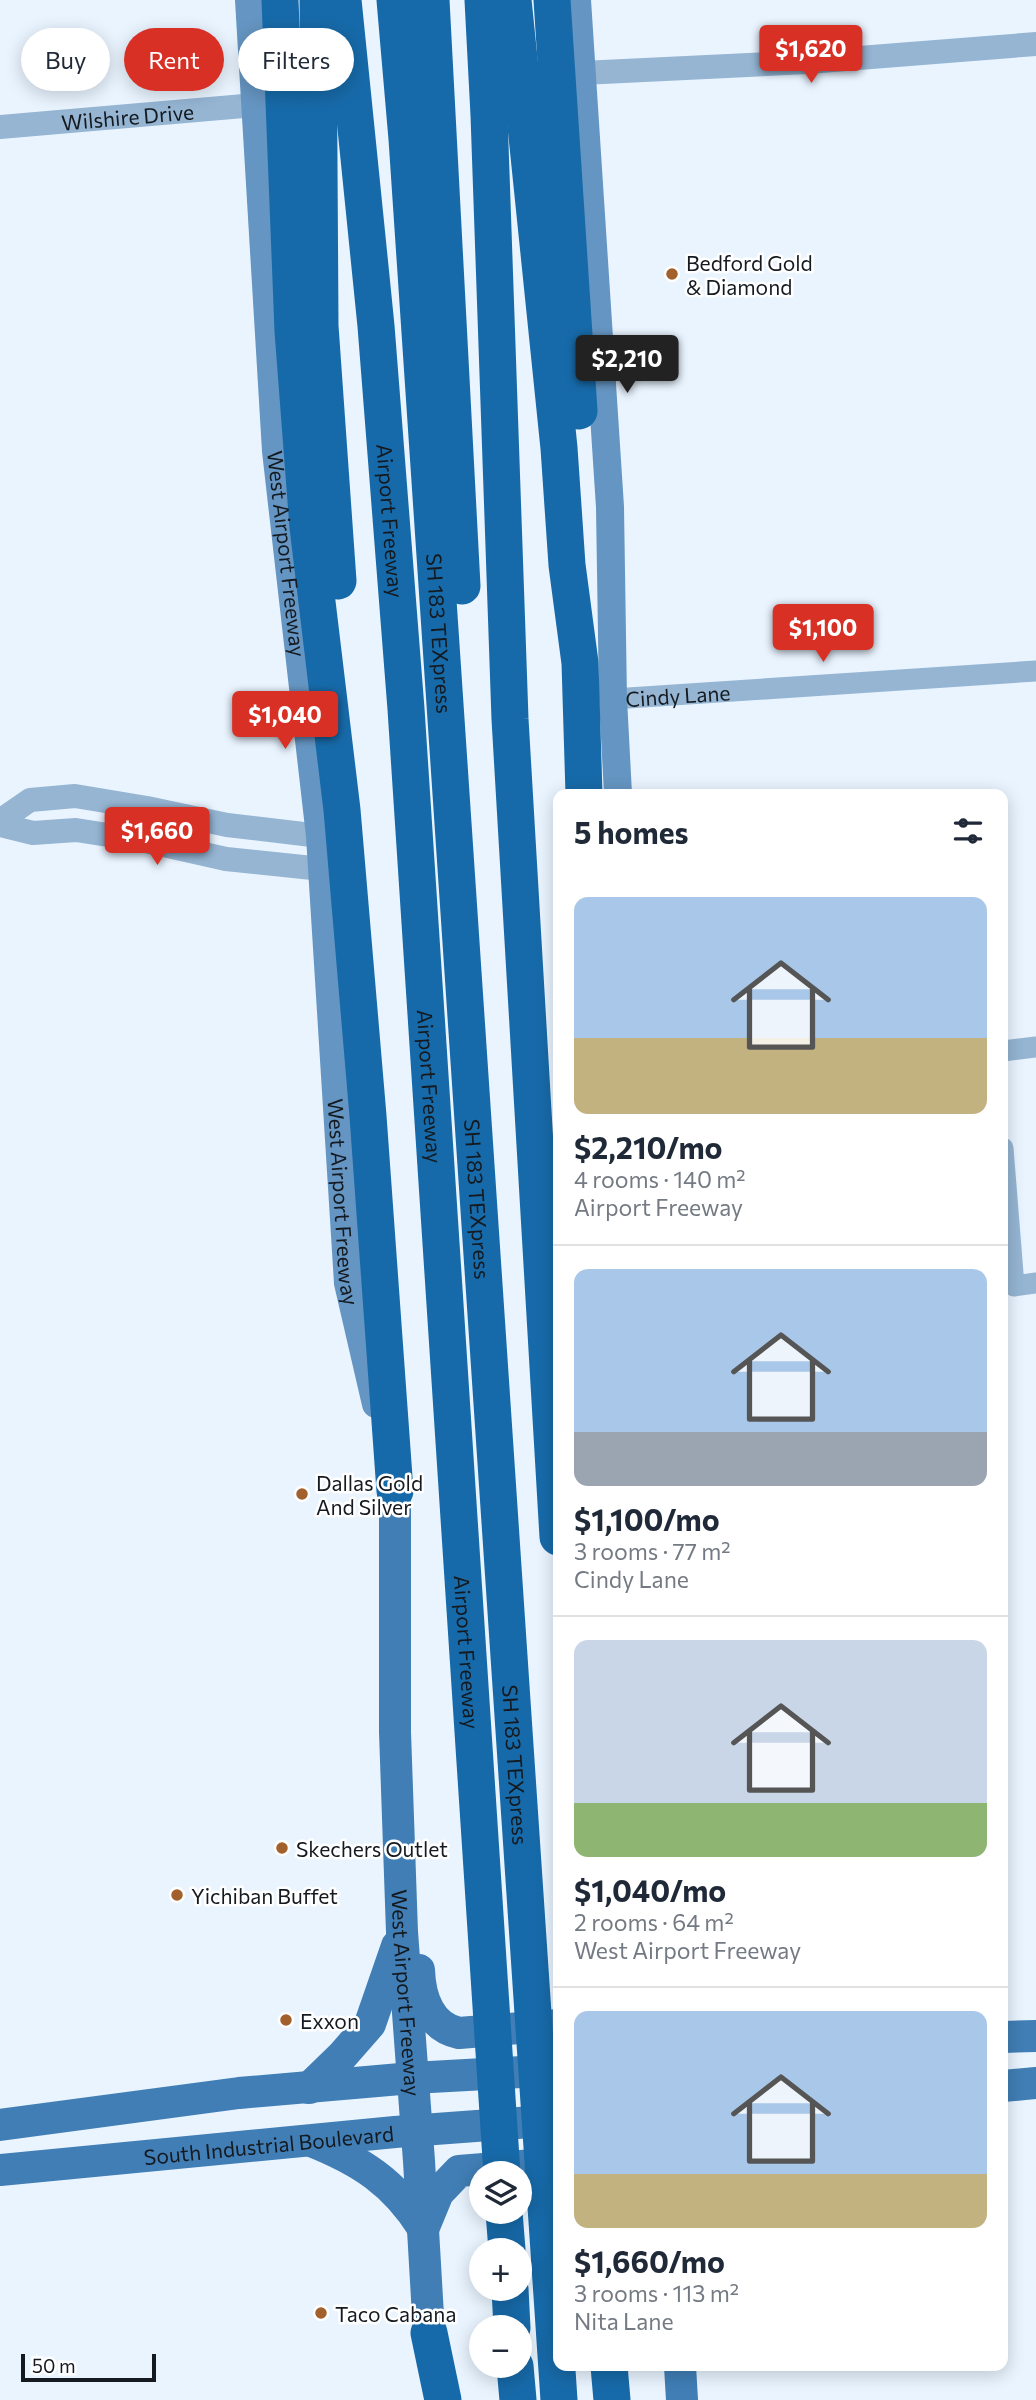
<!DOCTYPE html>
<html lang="en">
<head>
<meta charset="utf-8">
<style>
	:root { --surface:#fff; --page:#f2f2f3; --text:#1f2937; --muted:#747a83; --line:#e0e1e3; --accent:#d93025 }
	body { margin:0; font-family:Commissioner,sans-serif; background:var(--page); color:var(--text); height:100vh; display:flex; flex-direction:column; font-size:26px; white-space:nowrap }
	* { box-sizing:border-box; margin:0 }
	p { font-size:23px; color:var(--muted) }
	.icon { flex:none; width:38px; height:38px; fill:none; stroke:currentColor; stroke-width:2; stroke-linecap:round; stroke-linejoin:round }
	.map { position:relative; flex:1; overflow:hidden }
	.sheet { position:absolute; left:553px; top:789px; width:455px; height:1582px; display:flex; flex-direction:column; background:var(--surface); border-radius:14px; box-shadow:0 4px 18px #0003 }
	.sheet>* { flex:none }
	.banner { position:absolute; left:21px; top:28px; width:427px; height:63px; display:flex; gap:14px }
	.buttons { position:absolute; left:469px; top:2161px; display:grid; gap:14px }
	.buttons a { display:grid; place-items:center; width:63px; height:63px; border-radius:50%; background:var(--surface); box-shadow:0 4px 18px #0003; font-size:35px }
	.scale { position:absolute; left:21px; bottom:18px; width:135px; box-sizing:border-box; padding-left:7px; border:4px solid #141a20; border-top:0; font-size:19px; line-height:24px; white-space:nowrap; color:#141a20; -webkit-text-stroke:5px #fff; paint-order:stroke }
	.price { position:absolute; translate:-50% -60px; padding:0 16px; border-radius:7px; background:var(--accent); color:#fff; font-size:23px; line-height:46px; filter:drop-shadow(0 2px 4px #0008) }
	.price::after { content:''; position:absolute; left:50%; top:42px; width:21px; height:16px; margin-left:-10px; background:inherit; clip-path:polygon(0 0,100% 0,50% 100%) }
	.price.selected { background:#222; color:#fff }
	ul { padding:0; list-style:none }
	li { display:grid; align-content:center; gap:14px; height:371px; padding:0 21px }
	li+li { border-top:2px solid var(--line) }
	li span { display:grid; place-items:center; height:217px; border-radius:14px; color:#555 }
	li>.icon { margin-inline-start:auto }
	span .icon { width:126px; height:126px; fill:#fffc; stroke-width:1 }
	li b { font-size:30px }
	h2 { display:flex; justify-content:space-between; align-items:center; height:84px; padding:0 21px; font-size:30px }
	.pill { padding:0 24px; border-radius:32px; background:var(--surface); box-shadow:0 4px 18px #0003; font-size:24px; line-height:63px }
	.pill.selected { background:var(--accent); color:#fff }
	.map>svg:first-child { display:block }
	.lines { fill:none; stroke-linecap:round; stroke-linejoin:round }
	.minor { stroke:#95b5d3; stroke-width:21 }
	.tertiary { stroke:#95b5d3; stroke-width:24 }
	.secondary { stroke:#6595c2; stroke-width:28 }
	.primary { stroke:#407eb5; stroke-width:32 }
	.motorway { stroke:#176aa9; stroke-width:37 }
	.poi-dot { fill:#a2602c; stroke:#fff; stroke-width:2.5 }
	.labels { text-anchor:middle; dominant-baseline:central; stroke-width:5; stroke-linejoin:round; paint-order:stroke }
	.street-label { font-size:21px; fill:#141a20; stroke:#fff }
	.poi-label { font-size:21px; fill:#141a20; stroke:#fff; text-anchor:start }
</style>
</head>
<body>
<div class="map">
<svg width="1036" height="2400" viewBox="0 0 1036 2400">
	<rect width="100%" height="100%" fill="#e9f4ff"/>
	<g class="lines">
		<g class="minor">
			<path id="s1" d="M613,699l423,-28"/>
			<polyline points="1003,1051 1036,1047"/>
			<polyline points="1003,1148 1014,1286 1036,1283"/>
		</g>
		<g class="tertiary">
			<polyline points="582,73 808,62 1036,44"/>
			<path id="s2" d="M0,127l256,-22"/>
			<polyline points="0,821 30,800 75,796 147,808 227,825 320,836"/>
			<polyline points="0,825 33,833 76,830 146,841 226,859 322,869"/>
		</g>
		<g class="secondary">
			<path id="s3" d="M249,0l27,451 44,385 28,447 28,121"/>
			<polyline points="577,0 610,507 613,699 618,794"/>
		</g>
		<g class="primary">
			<path id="s4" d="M395,1491v241l7,200 17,229 10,172"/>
			<path d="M419,1970c1,28 11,57 40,63l99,-8"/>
			<polyline points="1003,2037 1036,2036"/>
			<polyline points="1003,2086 1036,2083"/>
			<polyline points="309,2088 342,2056 370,2024 397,1946"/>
			<polyline points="0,2125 239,2093 412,2078 558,2070"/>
			<path d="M311,2141c50,20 83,41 112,87"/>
			<path id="s5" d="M0,2170l395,-38 163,-12"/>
			<polyline points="424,2227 438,2193 459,2171 558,2163"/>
			<polyline points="680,2366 682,2400"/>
		</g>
		<g class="motorway">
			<polyline points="280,0 293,331 308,527 342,810 368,1116 395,1491"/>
			<polyline points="318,0 320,326 338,581"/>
			<path id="s6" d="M343,0l33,326 30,383 96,1465"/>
			<path id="s7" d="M395,0l12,139 152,2261"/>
			<polyline points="431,0 462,586"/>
			<polyline points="483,0 489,115 510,719 558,1537"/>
			<polyline points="513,0 559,448 567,565 580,663 584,794"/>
			<polyline points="552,0 579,411"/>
			<polyline points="504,2212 507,2250"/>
			<polyline points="510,2289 512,2328"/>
			<polyline points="429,2333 443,2400"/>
			<polyline points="515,2366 518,2400"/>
			<polyline points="609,2366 612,2400"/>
		</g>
	</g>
	<g class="poi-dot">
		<circle cx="672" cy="274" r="7"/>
		<circle cx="302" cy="1494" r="7"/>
		<circle cx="282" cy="1848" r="7"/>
		<circle cx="177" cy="1895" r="7"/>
		<circle cx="286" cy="2020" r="7"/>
		<circle cx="321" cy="2313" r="7"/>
	</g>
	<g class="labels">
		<g class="street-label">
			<text stroke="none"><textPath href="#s2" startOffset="128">Wilshire Drive</textPath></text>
			<text stroke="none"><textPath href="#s6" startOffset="523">Airport Freeway</textPath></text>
			<text stroke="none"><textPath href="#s3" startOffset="555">West Airport Freeway</textPath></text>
			<text stroke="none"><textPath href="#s7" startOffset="635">SH 183 TEXpress</textPath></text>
			<text stroke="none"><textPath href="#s1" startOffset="65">Cindy Lane</textPath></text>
			<text stroke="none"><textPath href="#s6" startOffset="1090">Airport Freeway</textPath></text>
			<text stroke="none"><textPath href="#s7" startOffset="1202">SH 183 TEXpress</textPath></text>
			<text stroke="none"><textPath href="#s3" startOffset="1206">West Airport Freeway</textPath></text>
			<text stroke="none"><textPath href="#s6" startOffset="1657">Airport Freeway</textPath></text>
			<text stroke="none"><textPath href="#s7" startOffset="1769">SH 183 TEXpress</textPath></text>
			<text stroke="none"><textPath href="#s4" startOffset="502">West Airport Freeway</textPath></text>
			<text stroke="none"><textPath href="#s5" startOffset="270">South Industrial Boulevard</textPath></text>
		</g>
		<g class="poi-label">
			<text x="686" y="262">Bedford Gold<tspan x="686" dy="24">&amp; Diamond</tspan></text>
			<text x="316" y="1482">Dallas Gold<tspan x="316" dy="24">And Silver</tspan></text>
			<text x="296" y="1848">Skechers Outlet</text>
			<text x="191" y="1895">Yichiban Buffet</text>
			<text x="300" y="2020">Exxon</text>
			<text x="335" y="2313">Taco Cabana</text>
		</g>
	</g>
</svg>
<div class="buttons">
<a><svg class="icon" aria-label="layers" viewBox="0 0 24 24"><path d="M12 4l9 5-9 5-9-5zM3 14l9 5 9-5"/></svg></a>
<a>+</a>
<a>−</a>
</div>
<div class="scale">50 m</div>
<b class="price" style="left:811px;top:85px">$1,620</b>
<b class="price selected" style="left:627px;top:395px">$2,210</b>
<b class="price" style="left:823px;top:664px">$1,100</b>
<b class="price" style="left:285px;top:751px">$1,040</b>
<b class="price" style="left:157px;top:867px">$1,660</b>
<div class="banner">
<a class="pill">Buy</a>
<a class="pill selected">Rent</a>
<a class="pill">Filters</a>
</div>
<section class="sheet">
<h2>5 homes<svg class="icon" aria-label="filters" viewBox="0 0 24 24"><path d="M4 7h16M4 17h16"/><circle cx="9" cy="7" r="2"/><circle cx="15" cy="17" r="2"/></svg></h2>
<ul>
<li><span style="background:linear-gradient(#a9c7e8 65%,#c2b280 0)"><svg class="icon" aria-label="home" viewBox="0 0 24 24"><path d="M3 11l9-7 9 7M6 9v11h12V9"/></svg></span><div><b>$2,210/mo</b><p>4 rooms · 140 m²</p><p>Airport Freeway</p></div></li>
<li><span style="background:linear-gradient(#a9c7e8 75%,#9aa5b1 0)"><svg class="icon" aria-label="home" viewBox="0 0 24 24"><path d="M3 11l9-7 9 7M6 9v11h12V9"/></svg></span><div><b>$1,100/mo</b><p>3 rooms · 77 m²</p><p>Cindy Lane</p></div></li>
<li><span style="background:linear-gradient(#c9d6e8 75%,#8fb573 0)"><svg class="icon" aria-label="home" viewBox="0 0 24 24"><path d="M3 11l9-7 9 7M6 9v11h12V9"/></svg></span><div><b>$1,040/mo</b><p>2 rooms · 64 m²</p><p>West Airport Freeway</p></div></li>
<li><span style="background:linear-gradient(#a9c7e8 75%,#c2b280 0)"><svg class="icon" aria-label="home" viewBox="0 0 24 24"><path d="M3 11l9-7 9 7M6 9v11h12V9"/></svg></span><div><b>$1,660/mo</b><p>3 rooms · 113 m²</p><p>Nita Lane</p></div></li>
</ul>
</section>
</div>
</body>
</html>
